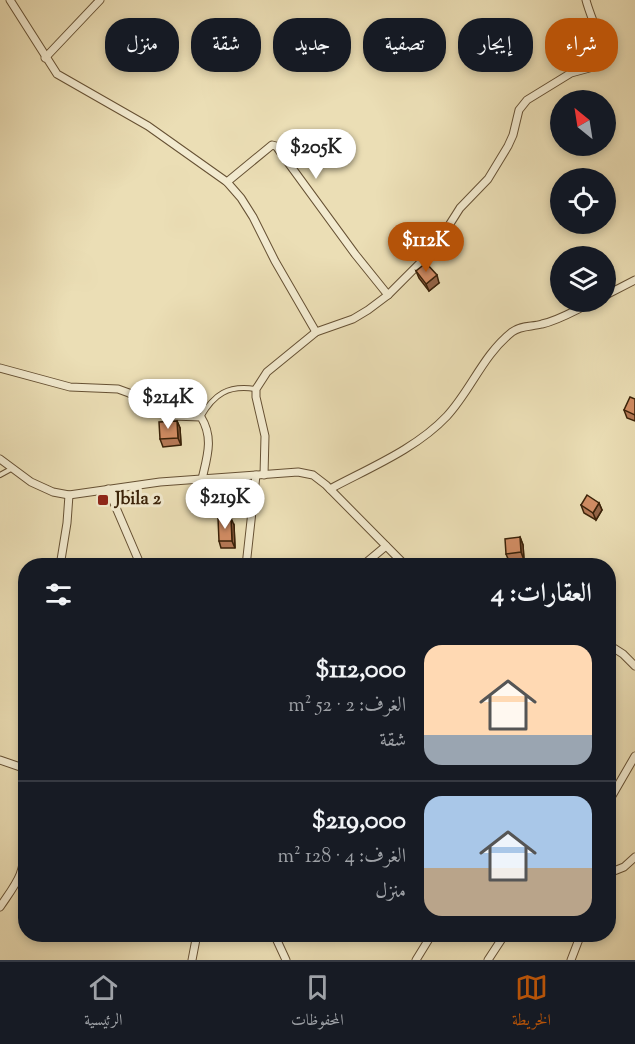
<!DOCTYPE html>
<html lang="ar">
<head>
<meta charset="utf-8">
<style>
	:root { --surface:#171b24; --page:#20242c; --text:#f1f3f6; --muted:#9ea1a6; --line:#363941; --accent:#b45309 }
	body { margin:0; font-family:"Sorts Mill Goudy",Amiri,serif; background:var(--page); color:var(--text); direction:rtl; height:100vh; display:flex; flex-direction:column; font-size:22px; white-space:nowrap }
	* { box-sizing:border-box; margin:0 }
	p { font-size:20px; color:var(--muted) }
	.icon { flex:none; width:33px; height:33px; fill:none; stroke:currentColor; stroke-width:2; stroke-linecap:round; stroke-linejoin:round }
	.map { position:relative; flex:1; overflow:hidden; direction:ltr }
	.panel { position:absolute; left:18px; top:558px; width:598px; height:384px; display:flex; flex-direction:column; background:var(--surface); border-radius:24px; box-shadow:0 3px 9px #0003; direction:rtl }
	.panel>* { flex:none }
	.guide { position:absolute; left:18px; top:18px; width:600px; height:54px; direction:rtl; display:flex; gap:12px }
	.needle { width:39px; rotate:330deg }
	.controls { position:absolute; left:550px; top:90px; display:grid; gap:12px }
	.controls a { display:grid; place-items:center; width:66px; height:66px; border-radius:50%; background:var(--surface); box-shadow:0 3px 9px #0003; font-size:30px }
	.price { position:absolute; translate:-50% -51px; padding:0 14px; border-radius:21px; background:#fff; color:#222; font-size:20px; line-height:39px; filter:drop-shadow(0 2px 3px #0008) }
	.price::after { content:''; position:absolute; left:50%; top:36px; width:18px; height:14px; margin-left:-9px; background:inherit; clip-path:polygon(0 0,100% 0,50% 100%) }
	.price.on { background:var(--accent); color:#fff }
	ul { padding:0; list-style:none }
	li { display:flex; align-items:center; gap:18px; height:150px; padding:0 24px }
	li+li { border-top:2px solid var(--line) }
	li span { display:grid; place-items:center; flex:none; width:168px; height:120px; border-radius:18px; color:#555 }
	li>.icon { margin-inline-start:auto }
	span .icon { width:72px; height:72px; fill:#fffc; stroke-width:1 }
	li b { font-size:26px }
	h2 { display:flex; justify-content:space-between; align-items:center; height:72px; padding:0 24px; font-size:26px }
	.tag { padding:0 21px; border-radius:24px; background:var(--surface); box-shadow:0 3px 9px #0003; font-size:21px; line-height:54px }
	.tag.on { background:var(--accent); color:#fff }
	.tab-bar { display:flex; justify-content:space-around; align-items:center; height:84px; border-top:2px solid var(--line); background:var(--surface); font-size:16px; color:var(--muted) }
	.tab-bar a { display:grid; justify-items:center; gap:3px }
	.tab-bar .on { color:var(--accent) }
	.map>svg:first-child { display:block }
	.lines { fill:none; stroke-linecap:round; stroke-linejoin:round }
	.lane-casing { stroke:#665134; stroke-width:6 }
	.street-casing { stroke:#665134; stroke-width:9 }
	.lane { stroke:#f2eacf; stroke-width:4 }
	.street { stroke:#f2eacf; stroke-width:7 }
	.wall { fill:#b57956; stroke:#3a2209; stroke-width:1.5 }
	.shaded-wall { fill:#936346; stroke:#3a2209; stroke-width:1.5 }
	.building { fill:#d28d64; stroke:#3a2209; stroke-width:1.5 }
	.poi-dot { fill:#8f2418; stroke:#f2eacf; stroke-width:2 }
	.labels { text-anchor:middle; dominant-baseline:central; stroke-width:6; stroke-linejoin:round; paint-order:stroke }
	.poi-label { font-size:18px; font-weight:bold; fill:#3a2209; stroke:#f2eacf; text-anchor:start }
</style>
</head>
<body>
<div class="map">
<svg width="635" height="960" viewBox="0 0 635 960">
	<rect width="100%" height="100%" fill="#ebdeb5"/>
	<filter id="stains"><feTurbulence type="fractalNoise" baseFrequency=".00333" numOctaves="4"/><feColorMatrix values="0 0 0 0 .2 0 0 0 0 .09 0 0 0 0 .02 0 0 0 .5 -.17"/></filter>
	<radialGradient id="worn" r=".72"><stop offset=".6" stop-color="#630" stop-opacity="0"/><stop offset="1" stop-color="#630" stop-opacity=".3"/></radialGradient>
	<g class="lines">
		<defs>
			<g id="lane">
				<path d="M201,417c13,-23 27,-32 54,-28"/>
				<polyline points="0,475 11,469"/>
			</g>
			<g id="street">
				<polyline points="10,0 57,74 148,126 227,182 241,198 253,217 275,261 316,332"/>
				<polyline points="45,58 100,0"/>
				<polyline points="227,182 272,145 276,146 355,254 388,295"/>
				<polyline points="606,295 635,280"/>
				<path d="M0,368l70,19 48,2 11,4 29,19 14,4 29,1c13,21 6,40 1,62"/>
				<polyline points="0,459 31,482 53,492 69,495 160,482 298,472 313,475 326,485 406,566"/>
				<path d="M264,475l1,-39 -9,-39v-8l11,-17 49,-40 37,-13 15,-9 20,-15 46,-46 26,-41 28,-29 20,-33 5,-11 6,-25 8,-10 44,-27 33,-9c3,-14 -14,-47 -18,-64"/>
				<polyline points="108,489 141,566"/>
				<path d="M330,489c39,-21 86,-40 117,-73 24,-26 36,-61 65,-84 9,-7 20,-5 30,-8 18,-4 35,-15 51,-22"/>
				<polyline points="60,566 67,523 69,495"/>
				<polyline points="246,566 256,475"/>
				<polyline points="362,566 386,546"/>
				<polyline points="609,645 623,654 635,666"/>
				<polyline points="0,760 26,769"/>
				<polyline points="609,801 635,756"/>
				<polyline points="609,873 624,867 635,857"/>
				<path d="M0,907c19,-28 23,-30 26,-66"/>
				<polyline points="274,934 286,960"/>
				<polyline points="192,960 197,934"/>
				<polyline points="416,960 432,934"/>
				<polyline points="488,960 505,934"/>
				<polyline points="571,960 581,934"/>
			</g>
		</defs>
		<use href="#lane" class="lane-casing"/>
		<use href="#street" class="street-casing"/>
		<use href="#lane" class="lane"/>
		<use href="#street" class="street"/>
	</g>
	<g class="wall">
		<polygon points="416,271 439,283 429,291 419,278"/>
		<polygon points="635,399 635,421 627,418 624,410"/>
		<polygon points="177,421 180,428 181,445 163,447 160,439"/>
		<polygon points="599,503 602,510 596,520 584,513 581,505"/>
		<polygon points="234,525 235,548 221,548 219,541"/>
		<polygon points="520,537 523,545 524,560 509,561 506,554"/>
	</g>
	<g class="shaded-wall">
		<polygon points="437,275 439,283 429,291 426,284"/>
		<polygon points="177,421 180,428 181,445 178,438"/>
		<polygon points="599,503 602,510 596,520 593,513"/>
		<polygon points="231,518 234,525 235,548 232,541"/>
		<polygon points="520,537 523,545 524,560 521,552"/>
	</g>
	<g class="building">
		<polygon points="426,263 437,275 426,284 416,271"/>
		<polygon points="630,397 635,399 635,415 624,410"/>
		<polygon points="177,421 178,438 160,439 159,422"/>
		<polygon points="587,495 599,503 593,513 581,505"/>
		<polygon points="218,518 231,518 232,541 219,541"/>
		<polygon points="520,537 521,552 506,554 505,539"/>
	</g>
	<rect class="poi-dot" x="97" y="494" width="12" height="12" rx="3"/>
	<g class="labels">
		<g class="poi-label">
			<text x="115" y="500">Jbila 2</text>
		</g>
	</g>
	<rect width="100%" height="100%" filter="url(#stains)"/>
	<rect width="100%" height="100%" fill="url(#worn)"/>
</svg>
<div class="controls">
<a><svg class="needle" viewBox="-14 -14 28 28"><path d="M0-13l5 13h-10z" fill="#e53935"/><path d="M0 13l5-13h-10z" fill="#9ea1a6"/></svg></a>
<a><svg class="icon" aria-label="locate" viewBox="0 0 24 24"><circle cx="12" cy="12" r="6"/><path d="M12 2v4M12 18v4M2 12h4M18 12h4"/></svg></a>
<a><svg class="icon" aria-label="layers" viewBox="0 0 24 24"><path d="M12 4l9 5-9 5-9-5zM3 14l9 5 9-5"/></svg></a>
</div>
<b class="price" style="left:316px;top:180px">$205K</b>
<b class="price on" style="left:426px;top:273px">$112K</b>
<b class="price" style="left:168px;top:430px">$214K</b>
<b class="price" style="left:225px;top:530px">$219K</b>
<div class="guide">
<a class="tag on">شراء</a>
<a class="tag">إيجار</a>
<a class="tag">تصفية</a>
<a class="tag">جديد</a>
<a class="tag">شقة</a>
<a class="tag">منزل</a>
</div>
<section class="panel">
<h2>العقارات: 4<svg class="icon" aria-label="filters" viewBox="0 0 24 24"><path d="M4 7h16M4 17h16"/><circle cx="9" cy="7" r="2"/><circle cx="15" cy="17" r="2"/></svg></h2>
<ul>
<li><span style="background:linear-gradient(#ffd9b3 75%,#9aa5b1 0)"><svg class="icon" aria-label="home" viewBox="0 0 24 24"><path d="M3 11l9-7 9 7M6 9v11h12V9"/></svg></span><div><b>$112,000</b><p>الغرف: 2 · 52 m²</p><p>شقة</p></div></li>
<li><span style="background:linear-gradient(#a9c7e8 60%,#b9a48a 0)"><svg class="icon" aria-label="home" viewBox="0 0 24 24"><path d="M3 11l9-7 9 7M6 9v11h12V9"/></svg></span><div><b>$219,000</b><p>الغرف: 4 · 128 m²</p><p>منزل</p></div></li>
</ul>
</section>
</div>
<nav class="tab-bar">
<a class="on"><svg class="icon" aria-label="map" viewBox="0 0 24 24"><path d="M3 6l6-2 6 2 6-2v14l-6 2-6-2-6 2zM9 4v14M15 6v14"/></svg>الخريطة</a>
<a><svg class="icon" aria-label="saved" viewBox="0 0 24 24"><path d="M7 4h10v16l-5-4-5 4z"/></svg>المحفوظات</a>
<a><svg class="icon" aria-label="home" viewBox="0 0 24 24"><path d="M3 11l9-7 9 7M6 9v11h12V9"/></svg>الرئيسية</a>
</nav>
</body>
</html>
